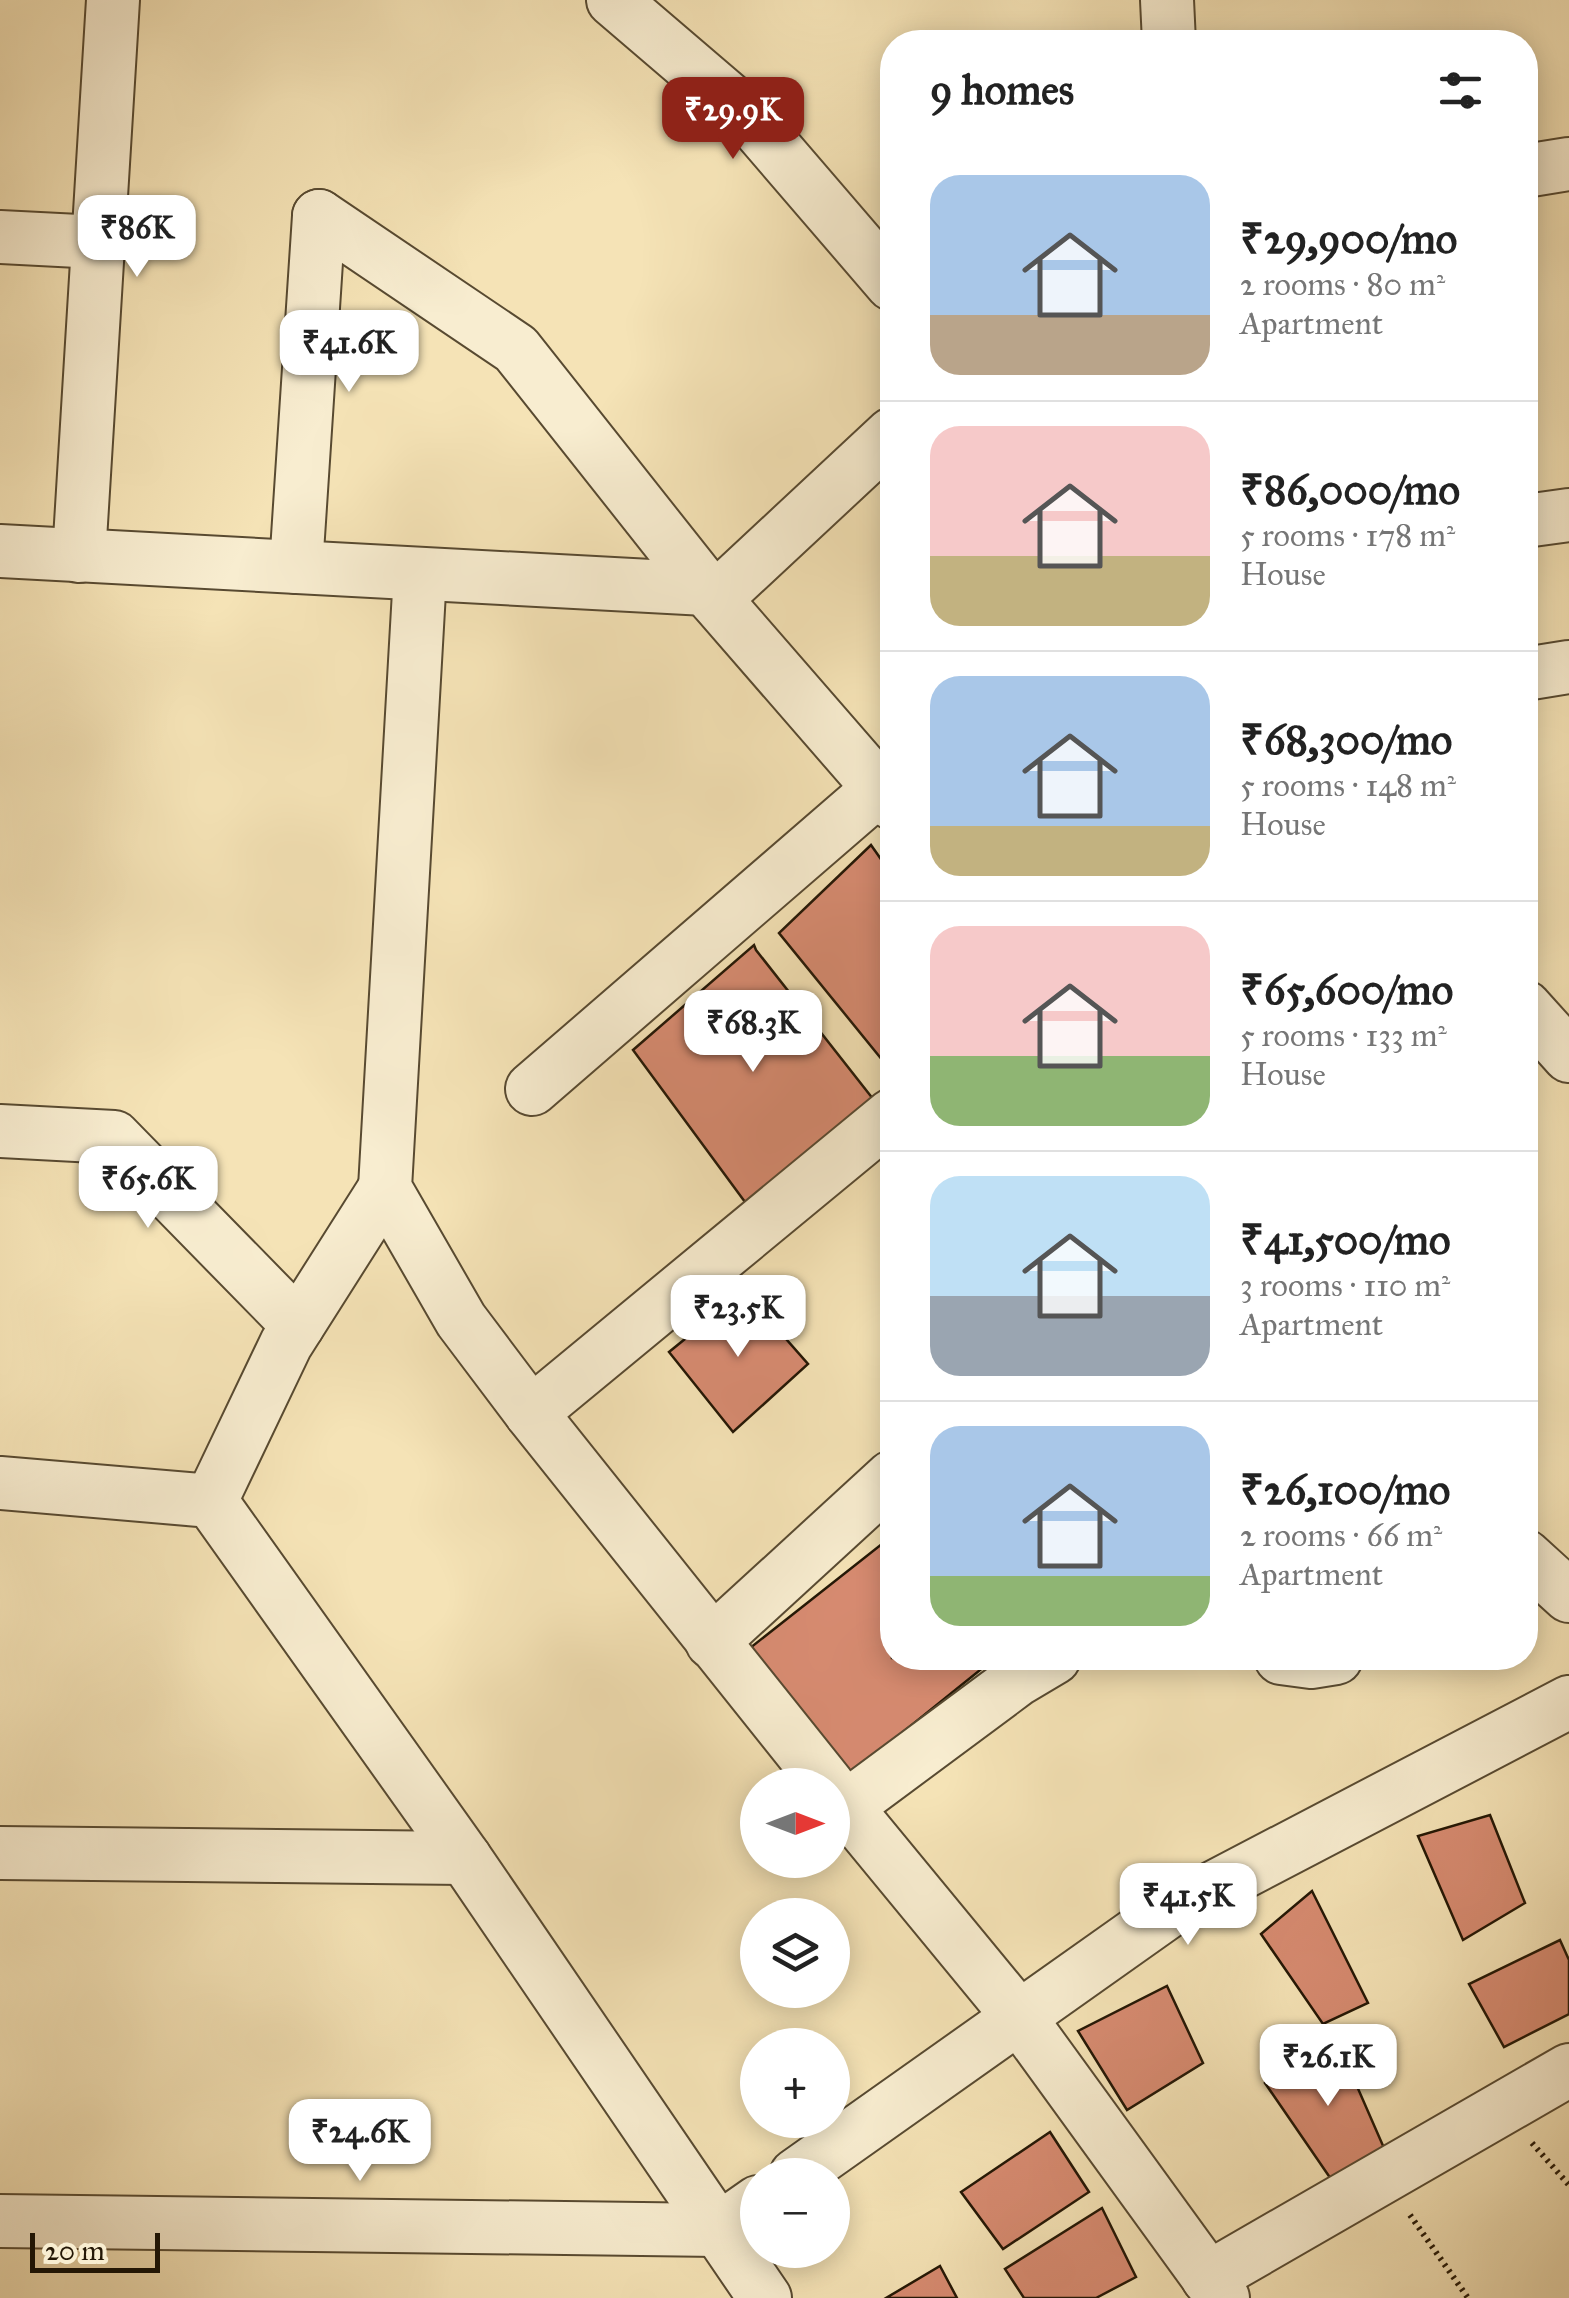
<!DOCTYPE html>
<html lang="en">
<head>
<meta charset="utf-8">
<style>
	:root { --surface:#fff; --page:#f6f6f6; --text:#222; --muted:#767676; --line:#e0e0e0; --accent:#8f2418 }
	body { margin:0; font-family:"IM FELL Great Primer",serif; background:var(--page); color:var(--text); height:100vh; display:flex; flex-direction:column; font-size:38px; white-space:nowrap }
	* { box-sizing:border-box; margin:0 }
	p { font-size:32px; color:var(--muted) }
	.icon { flex:none; width:55px; height:55px; fill:none; stroke:currentColor; stroke-width:2; stroke-linecap:round; stroke-linejoin:round }
	.map { position:relative; flex:1; overflow:hidden }
	.side { position:absolute; left:880px; top:30px; width:658px; height:1640px; display:flex; flex-direction:column; background:var(--surface); border-radius:40px; box-shadow:0 5px 25px #0003 }
	.side>* { flex:none }
	.needle { width:65px; rotate:90deg }
	.tools { position:absolute; left:740px; top:1768px; display:grid; gap:20px }
	.tools a { display:grid; place-items:center; width:110px; height:110px; border-radius:50%; background:var(--surface); box-shadow:0 5px 25px #0003; font-size:50px }
	.scale { position:absolute; left:30px; bottom:25px; width:130px; box-sizing:border-box; padding-left:10px; border:5px solid #241705; border-top:0; font-size:28px; line-height:35px; white-space:nowrap; color:#241705; -webkit-text-stroke:8px #f8edd0; paint-order:stroke }
	.price { position:absolute; translate:-50% -85px; padding:0 22px; border-radius:20px; background:#fff; color:#222; font-size:32px; line-height:65px; filter:drop-shadow(0 2px 5px #0008) }
	.price::after { content:''; position:absolute; left:50%; top:60px; width:30px; height:22px; margin-left:-15px; background:inherit; clip-path:polygon(0 0,100% 0,50% 100%) }
	.price.selected { background:var(--accent); color:#fff }
	ul { padding:0; list-style:none }
	li { display:flex; align-items:center; gap:30px; height:250px; padding:0 50px }
	li+li { border-top:2px solid var(--line) }
	li span { display:grid; place-items:center; flex:none; width:280px; height:200px; border-radius:30px; color:#555 }
	li>.icon { margin-inline-start:auto }
	span .icon { width:120px; height:120px; fill:#fffc; stroke-width:1 }
	li b { font-size:42px }
	h2 { display:flex; justify-content:space-between; align-items:center; height:120px; padding:0 50px; font-size:42px }
	.map>svg:first-child { display:block }
	.building { fill:#d78b71; stroke:#241705; stroke-width:2.5 }
	.lines { fill:none; stroke-linecap:round; stroke-linejoin:round }
	.minor-casing { stroke:#584a31; stroke-width:56 }
	.path { stroke:#241705; stroke-width:6; stroke-dasharray:2.5 5; stroke-linecap:butt }
	.minor { stroke:#f8edd0; stroke-width:52 }
</style>
</head>
<body>
<div class="map">
<svg width="1569" height="2298" viewBox="0 0 1569 2298">
	<rect width="100%" height="100%" fill="#f5e3b6"/>
	<filter id="stains"><feTurbulence type="fractalNoise" baseFrequency=".002" numOctaves="4"/><feColorMatrix values="0 0 0 0 .2 0 0 0 0 .09 0 0 0 0 .02 0 0 0 .5 -.17"/></filter>
	<radialGradient id="worn" r=".72"><stop offset=".6" stop-color="#630" stop-opacity="0"/><stop offset="1" stop-color="#630" stop-opacity=".3"/></radialGradient>
	<g class="building">
		<polygon points="871,845 892,875 892,1072 779,933"/>
		<polygon points="754,945 756,950 877,1104 745,1202 633,1050"/>
		<polygon points="744,1291 808,1364 733,1432 669,1352"/>
		<polygon points="892,1536 892,1658 995,1658 836,1786 745,1652"/>
		<polygon points="1490,1815 1525,1903 1463,1940 1418,1836"/>
		<polygon points="1312,1891 1368,2003 1323,2024 1261,1934"/>
		<polygon points="1560,1940 1569,1960 1569,2014 1504,2047 1469,1984"/>
		<polygon points="1167,1986 1203,2063 1127,2110 1078,2031"/>
		<polygon points="1335,2036 1384,2148 1333,2182 1265,2083"/>
		<polygon points="1050,2132 1089,2192 1003,2249 961,2192"/>
		<polygon points="1102,2208 1136,2277 1096,2298 1024,2298 1005,2269"/>
		<polygon points="940,2266 957,2298 886,2298"/>
	</g>
	<g class="lines">
		<defs>
			<g id="minor">
				<polyline points="613,0 745,113 892,284"/>
				<polyline points="1167,0 1169,42"/>
				<polyline points="1525,171 1569,164"/>
				<polyline points="319,216 516,349 706,589 892,803"/>
				<polyline points="0,237 98,242"/>
				<polyline points="1525,521 1569,515"/>
				<polyline points="0,551 706,589"/>
				<polyline points="79,556 113,0"/>
				<polyline points="296,567 319,216"/>
				<polyline points="420,574 385,1188 461,1320 531,1413 828,1785"/>
				<polyline points="715,599 892,434"/>
				<polyline points="1525,674 1569,667"/>
				<polyline points="1525,1007 1569,1056"/>
				<polyline points="532,1089 880,788"/>
				<polyline points="0,1131 114,1137 298,1325"/>
				<polyline points="531,1413 892,1115"/>
				<polyline points="0,1483 211,1501 465,1858 765,2298"/>
				<polyline points="211,1501 286,1344 385,1188"/>
				<polyline points="1525,1556 1569,1596"/>
				<polyline points="712,1642 892,1477"/>
				<polyline points="1281,1658 1311,1662 1336,1658"/>
				<polyline points="832,1790 1019,2017 1223,2298"/>
				<polyline points="846,1807 1017,1680 1054,1658"/>
				<polyline points="0,1853 465,1858"/>
				<polyline points="796,2175 1169,1911 1569,1702"/>
				<polyline points="0,2221 718,2230 758,2202"/>
				<polyline points="1208,2278 1569,2070"/>
			</g>
		</defs>
		<use href="#minor" class="minor-casing"/>
		<g class="path">
			<polyline points="1532,2143 1569,2185"/>
			<polyline points="1410,2215 1468,2298"/>
		</g>
		<use href="#minor" class="minor"/>
	</g>
	<rect width="100%" height="100%" filter="url(#stains)"/>
	<rect width="100%" height="100%" fill="url(#worn)"/>
</svg>
<div class="tools">
<a><svg class="needle" viewBox="-14 -14 28 28"><path d="M0-13l5 13h-10z" fill="#e53935"/><path d="M0 13l5-13h-10z" fill="#767676"/></svg></a>
<a><svg class="icon" aria-label="layers" viewBox="0 0 24 24"><path d="M12 4l9 5-9 5-9-5zM3 14l9 5 9-5"/></svg></a>
<a>+</a>
<a>−</a>
</div>
<div class="scale">20 m</div>
<b class="price selected" style="left:733px;top:162px">₹29.9K</b>
<b class="price" style="left:137px;top:280px">₹86K</b>
<b class="price" style="left:349px;top:395px">₹41.6K</b>
<b class="price" style="left:753px;top:1075px">₹68.3K</b>
<b class="price" style="left:148px;top:1231px">₹65.6K</b>
<b class="price" style="left:738px;top:1360px">₹23.5K</b>
<b class="price" style="left:1188px;top:1948px">₹41.5K</b>
<b class="price" style="left:1328px;top:2109px">₹26.1K</b>
<b class="price" style="left:360px;top:2184px">₹24.6K</b>
<section class="side">
<h2>9 homes<svg class="icon" aria-label="filters" viewBox="0 0 24 24"><path d="M4 7h16M4 17h16"/><circle cx="9" cy="7" r="2"/><circle cx="15" cy="17" r="2"/></svg></h2>
<ul>
<li><span style="background:linear-gradient(#a9c7e8 70%,#b9a48a 0)"><svg class="icon" aria-label="home" viewBox="0 0 24 24"><path d="M3 11l9-7 9 7M6 9v11h12V9"/></svg></span><div><b>₹29,900/mo</b><p>2 rooms · 80 m²</p><p>Apartment</p></div></li>
<li><span style="background:linear-gradient(#f6c9c9 65%,#c2b280 0)"><svg class="icon" aria-label="home" viewBox="0 0 24 24"><path d="M3 11l9-7 9 7M6 9v11h12V9"/></svg></span><div><b>₹86,000/mo</b><p>5 rooms · 178 m²</p><p>House</p></div></li>
<li><span style="background:linear-gradient(#a9c7e8 75%,#c2b280 0)"><svg class="icon" aria-label="home" viewBox="0 0 24 24"><path d="M3 11l9-7 9 7M6 9v11h12V9"/></svg></span><div><b>₹68,300/mo</b><p>5 rooms · 148 m²</p><p>House</p></div></li>
<li><span style="background:linear-gradient(#f6c9c9 65%,#8fb573 0)"><svg class="icon" aria-label="home" viewBox="0 0 24 24"><path d="M3 11l9-7 9 7M6 9v11h12V9"/></svg></span><div><b>₹65,600/mo</b><p>5 rooms · 133 m²</p><p>House</p></div></li>
<li><span style="background:linear-gradient(#bfe0f5 60%,#9aa5b1 0)"><svg class="icon" aria-label="home" viewBox="0 0 24 24"><path d="M3 11l9-7 9 7M6 9v11h12V9"/></svg></span><div><b>₹41,500/mo</b><p>3 rooms · 110 m²</p><p>Apartment</p></div></li>
<li><span style="background:linear-gradient(#a9c7e8 75%,#8fb573 0)"><svg class="icon" aria-label="home" viewBox="0 0 24 24"><path d="M3 11l9-7 9 7M6 9v11h12V9"/></svg></span><div><b>₹26,100/mo</b><p>2 rooms · 66 m²</p><p>Apartment</p></div></li>
</ul>
</section>
</div>
</body>
</html>
